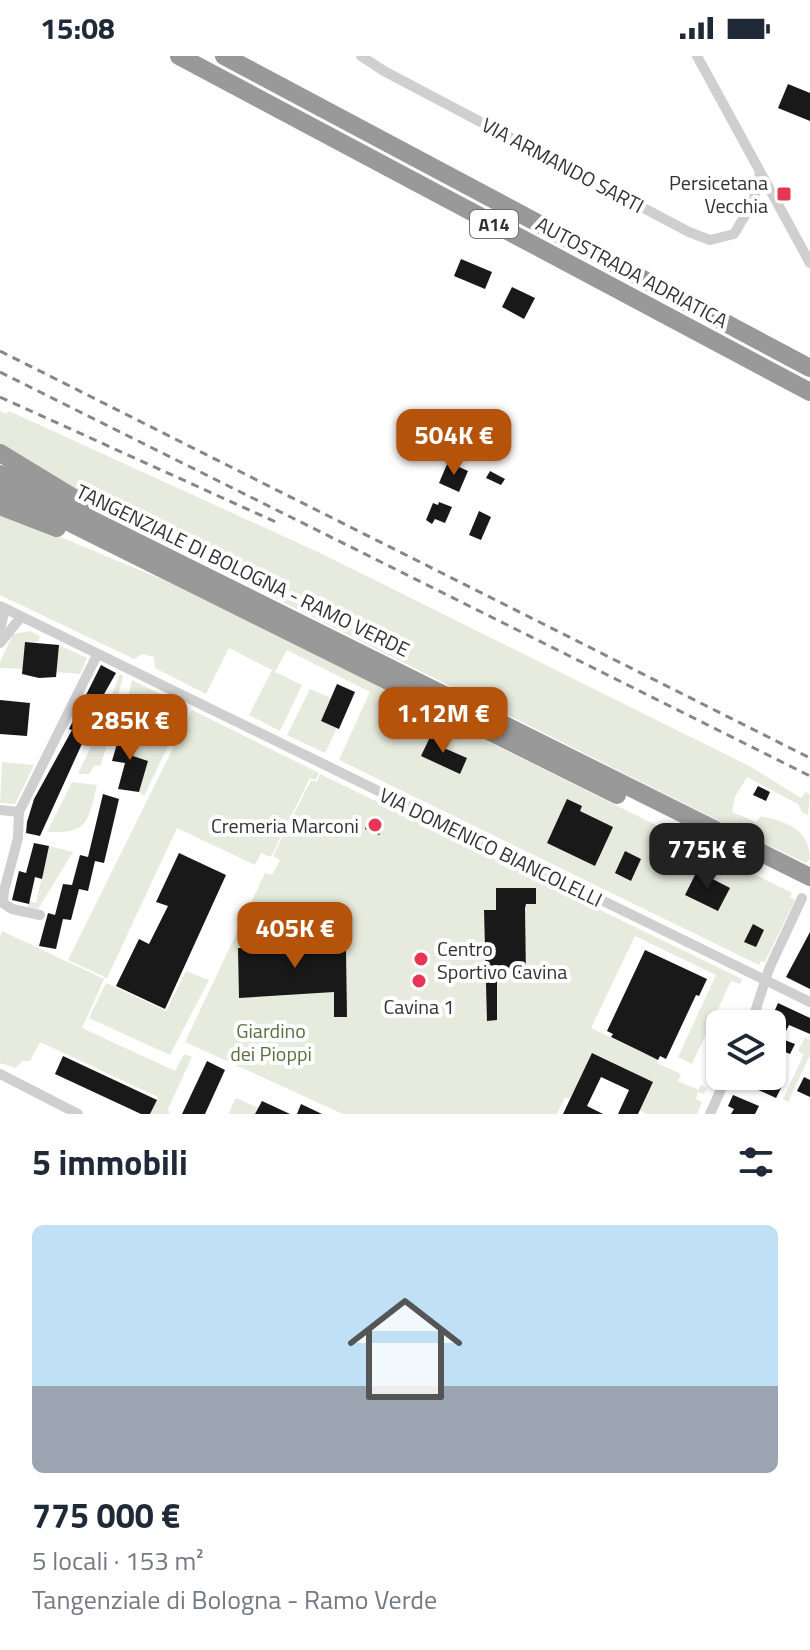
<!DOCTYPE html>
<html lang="it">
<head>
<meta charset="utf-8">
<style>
	:root { --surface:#fff; --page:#f6f6f7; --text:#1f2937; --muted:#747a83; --line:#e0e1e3; --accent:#b45309 }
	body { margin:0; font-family:"Titillium Web",sans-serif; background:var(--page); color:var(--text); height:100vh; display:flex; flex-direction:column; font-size:30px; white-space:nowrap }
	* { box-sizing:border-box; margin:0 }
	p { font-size:26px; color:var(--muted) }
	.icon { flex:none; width:44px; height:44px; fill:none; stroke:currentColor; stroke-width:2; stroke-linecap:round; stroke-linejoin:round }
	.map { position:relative; height:1058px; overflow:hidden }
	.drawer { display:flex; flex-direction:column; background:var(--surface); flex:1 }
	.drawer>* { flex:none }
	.tools { position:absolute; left:706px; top:954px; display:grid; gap:16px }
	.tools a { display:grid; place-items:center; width:80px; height:80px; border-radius:12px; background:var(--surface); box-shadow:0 2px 6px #0004; font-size:40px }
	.price { position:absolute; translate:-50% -68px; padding:0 18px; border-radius:16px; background:var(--accent); color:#fff; font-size:26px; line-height:52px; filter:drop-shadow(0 2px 4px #0008) }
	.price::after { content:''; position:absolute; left:50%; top:48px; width:24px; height:18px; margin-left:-12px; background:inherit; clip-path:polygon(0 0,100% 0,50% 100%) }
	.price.active { background:#222; color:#fff }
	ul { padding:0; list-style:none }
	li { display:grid; align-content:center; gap:16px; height:424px; padding:0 32px }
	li+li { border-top:2px solid var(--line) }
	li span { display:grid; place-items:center; height:248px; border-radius:12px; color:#555 }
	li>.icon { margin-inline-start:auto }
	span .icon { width:144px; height:144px; fill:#fffc; stroke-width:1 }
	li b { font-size:34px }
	h2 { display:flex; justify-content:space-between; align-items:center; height:96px; padding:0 32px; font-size:34px }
	.status { display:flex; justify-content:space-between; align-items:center; height:56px; padding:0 40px; background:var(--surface); direction:ltr }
	.status svg { height:22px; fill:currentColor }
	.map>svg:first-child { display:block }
	.green { fill:#e6ebdd }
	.building { fill:#191919 }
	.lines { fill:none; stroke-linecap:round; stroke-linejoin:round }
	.street { stroke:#cfcfcf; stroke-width:10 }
	.highway { stroke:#999; stroke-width:18 }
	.rail { stroke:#878787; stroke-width:3; stroke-dasharray:8 6; stroke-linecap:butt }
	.poi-dot { fill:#e73553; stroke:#fff; stroke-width:3 }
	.labels { text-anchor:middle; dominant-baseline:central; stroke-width:8; stroke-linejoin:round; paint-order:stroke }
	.shield { fill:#fff; stroke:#707070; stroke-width:2 }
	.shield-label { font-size:18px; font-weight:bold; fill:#323232 }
	.street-label { font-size:20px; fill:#323232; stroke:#fff }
	.poi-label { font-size:20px; fill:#323232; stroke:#fff; text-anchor:end }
	.park-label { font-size:20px; fill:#596f3e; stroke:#fff }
</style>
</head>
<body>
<div class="status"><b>15:08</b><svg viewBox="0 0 49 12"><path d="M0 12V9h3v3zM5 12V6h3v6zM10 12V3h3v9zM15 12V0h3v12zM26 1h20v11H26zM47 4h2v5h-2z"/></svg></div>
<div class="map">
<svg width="810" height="1058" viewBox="0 0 810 1058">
	<rect width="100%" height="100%" fill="#fff"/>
	<g class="green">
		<path d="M0,355l6,3 3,-3 311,142 431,214 50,31 5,-6 4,3 -2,20 -6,-3 -4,-8 -51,-27 -12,20 -3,15 24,10 5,-6c25,6 49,13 49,43l-4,4 -57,-27 -602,-302 -48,-26 -99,-61z"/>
		<polygon points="0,456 166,525 792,837 790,841 795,844 765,906 761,905 759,909 339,704 370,636 287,594 275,616 302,629 280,675 249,659 272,614 229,592 206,638 155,612 154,601 142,598 134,603 0,539"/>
		<polygon points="30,575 40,580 38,586 25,586 24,613 0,612 0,606 13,578"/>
		<polygon points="59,589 87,602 80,618 56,616"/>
		<polygon points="120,618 123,620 109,677 100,668"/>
		<polygon points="132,624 166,641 163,648 136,651 130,660 145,667 144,669 122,667"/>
		<polygon points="310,633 331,642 321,665 337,672 325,697 287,679"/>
		<polygon points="192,654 319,717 316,724 310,722 271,801 261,797 255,809 177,772 107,922 68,904"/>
		<polygon points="141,677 163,677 172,682 144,740 139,736 148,705 133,700"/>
		<polygon points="95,682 107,688 101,709 94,710 89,718 78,718"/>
		<polygon points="2,706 34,709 15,748 0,747"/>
		<polygon points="320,718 742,923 740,928 731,925 692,1008 678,1001 716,919 635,880 591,972 658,1004 657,1007 681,1018 678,1025 698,1034 701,1029 707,1032 704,1038 698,1036 696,1043 702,1046 697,1058 647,1058 639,1054 653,1026 593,997 570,1043 565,1041 557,1058 343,1058 185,986 265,817 272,819 280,804 273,800 311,724 317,726"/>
		<path d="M72,726l25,3c-9,36 -8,49 -50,47z"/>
		<polygon points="49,790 73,796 38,853 28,851 29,845 36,847"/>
		<polygon points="2,875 104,923 82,972 175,1015 184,998 192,1001 168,1053 170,1058 150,1058 158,1041 40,986 30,1005 23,1005 15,1012 0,1007 0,881"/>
		<polygon points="186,915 209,924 170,999 89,962 106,927 166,955"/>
		<polygon points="805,981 810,984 810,999 788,1046 783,1043 804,998 798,995"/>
		<polygon points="236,1042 258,1052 255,1058 228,1058"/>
	</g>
	<g class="building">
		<polygon points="788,28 810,37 810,65 778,52"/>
		<polygon points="461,203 492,216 485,233 454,220"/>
		<polygon points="512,231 535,242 524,263 502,251"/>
		<polygon points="448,406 468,415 459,436 439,427"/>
		<polygon points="490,415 505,423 501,429 486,422"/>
		<polygon points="439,446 452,451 445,467 435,463 432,468 426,464 433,447 438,449"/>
		<polygon points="479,455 491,461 481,484 469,479"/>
		<polygon points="25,586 59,589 56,621 39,622 22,618"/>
		<polygon points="101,609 116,617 82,677 86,679 40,780 26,777 27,766 34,743 72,674 69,673"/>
		<polygon points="337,628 355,636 339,673 321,665"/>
		<polygon points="166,641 181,649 168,673 154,667"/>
		<polygon points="0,644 30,647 27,680 0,678"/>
		<polygon points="121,674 141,677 133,700 148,705 139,736 118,733 125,707 112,705"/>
		<polygon points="431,679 446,686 444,692 467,702 460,718 421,700"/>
		<polygon points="758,730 770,736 766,745 753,739"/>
		<polygon points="103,738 119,743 104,807 95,805 88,835 79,833 71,864 63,863 56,893 39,890 48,857 55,859 63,828 72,829 80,799 88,801"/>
		<polygon points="567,743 582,750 580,755 613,771 595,810 547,787"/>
		<polygon points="370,762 384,768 379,779 365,773"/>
		<polygon points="34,787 49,790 42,823 35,821 29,848 12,844 19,815 26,817"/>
		<polygon points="625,795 641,803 631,825 615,817"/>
		<polygon points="179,797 226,819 165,953 116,930 139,883 149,888 168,850 156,846"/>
		<polygon points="697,815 730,832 718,855 685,839"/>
		<polygon points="496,832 536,832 536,848 526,848 525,852 526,921 497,921 497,964 487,965 484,854 496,854"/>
		<polygon points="311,867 322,867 326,894 346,894 347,961 334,961 334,936 239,942 238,892 297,891 297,880 312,879"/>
		<polygon points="753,868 764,874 756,891 744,886"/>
		<polygon points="810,876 810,933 786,921"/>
		<polygon points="645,894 707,923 699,940 696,939 666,1003 660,1000 658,1004 640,995 611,981 613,978 607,975"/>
		<polygon points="778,947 810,962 810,978 789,969 782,983 795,988 790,998 780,994 772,1012 772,961"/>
		<polygon points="592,997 653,1026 638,1058 618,1058 629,1034 601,1021 587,1050 603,1058 563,1058"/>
		<polygon points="63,1000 157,1044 150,1058 141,1058 55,1018"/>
		<polygon points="207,1005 225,1014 205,1058 182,1058"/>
		<polygon points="744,1020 772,1020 784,1026 776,1042 741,1026"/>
		<polygon points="804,1021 810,1024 810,1041 797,1035"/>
		<polygon points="733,1039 759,1050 755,1058 731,1058 734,1053 728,1050"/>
		<polygon points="262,1045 290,1058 255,1058"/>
		<polygon points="301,1048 322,1058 297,1058"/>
	</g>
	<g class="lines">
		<g class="street">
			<polyline points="361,0 384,15 689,176 710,184 734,178 753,146 760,117"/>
			<polyline points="697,0 810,207"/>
			<polyline points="0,550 810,946"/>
			<polyline points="0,574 5,553"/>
			<polyline points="0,587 21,561"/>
			<polyline points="0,754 19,756"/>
			<polyline points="40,859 12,853 3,847 4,835 18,782 19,756 97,599"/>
			<polyline points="751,968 769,913 802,842"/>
			<polyline points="0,1018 78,1058"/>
			<polyline points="710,1058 727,1020"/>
		</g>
		<g class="highway">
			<polyline points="179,0 810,336"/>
			<polyline points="224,0 810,312"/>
			<polyline points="0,397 82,447"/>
			<polyline points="0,418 810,821"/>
			<polyline points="0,432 617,739"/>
			<polyline points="0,450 57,472"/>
		</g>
		<g class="rail">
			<polyline points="0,295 810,702"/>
			<polyline points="0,316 810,720"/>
			<polyline points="0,341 278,467"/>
		</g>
	</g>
	<g class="poi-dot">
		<rect x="776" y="130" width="16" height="16" rx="4"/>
		<circle cx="375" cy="769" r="8"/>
		<circle cx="421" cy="903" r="8"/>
		<circle cx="419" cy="925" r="8"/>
	</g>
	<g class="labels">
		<rect class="shield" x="470" y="154" width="48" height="28" rx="6"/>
		<g class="shield-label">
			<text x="494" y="168">A14</text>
		</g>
		<g class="street-label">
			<text transform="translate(563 109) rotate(28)">VIA ARMANDO SARTI</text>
			<text transform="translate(632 216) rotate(28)">AUTOSTRADA ADRIATICA</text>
			<text transform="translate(243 514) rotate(26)">TANGENZIALE DI BOLOGNA - RAMO VERDE</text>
			<text transform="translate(491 791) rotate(26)">VIA DOMENICO BIANCOLELLI</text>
		</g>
		<g class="poi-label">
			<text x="768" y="126">Persicetana<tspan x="768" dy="23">Vecchia</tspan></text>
			<text x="359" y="769">Cremeria Marconi</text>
			<text x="437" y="892" text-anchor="start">Centro<tspan x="437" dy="23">Sportivo Cavina</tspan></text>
			<text x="419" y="950" text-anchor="middle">Cavina 1</text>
		</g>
		<g class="park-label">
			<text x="271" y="974">Giardino<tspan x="271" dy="23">dei Pioppi</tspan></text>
		</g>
	</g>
</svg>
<div class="tools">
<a><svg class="icon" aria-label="layers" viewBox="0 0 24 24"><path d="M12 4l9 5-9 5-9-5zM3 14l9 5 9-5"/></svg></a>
</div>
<b class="price" style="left:454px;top:421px">504K €</b>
<b class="price" style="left:443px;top:699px">1.12M €</b>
<b class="price" style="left:130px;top:706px">285K €</b>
<b class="price active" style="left:707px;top:835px">775K €</b>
<b class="price" style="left:295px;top:914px">405K €</b>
</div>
<section class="drawer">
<h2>5 immobili<svg class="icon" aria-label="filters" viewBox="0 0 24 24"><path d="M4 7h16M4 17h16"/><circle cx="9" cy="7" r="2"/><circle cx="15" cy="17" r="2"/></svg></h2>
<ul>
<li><span style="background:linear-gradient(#bfe0f5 65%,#9aa5b1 0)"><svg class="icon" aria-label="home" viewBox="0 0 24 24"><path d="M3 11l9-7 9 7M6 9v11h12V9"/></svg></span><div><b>775 000 €</b><p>5 locali · 153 m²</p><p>Tangenziale di Bologna - Ramo Verde</p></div></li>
</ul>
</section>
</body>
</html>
